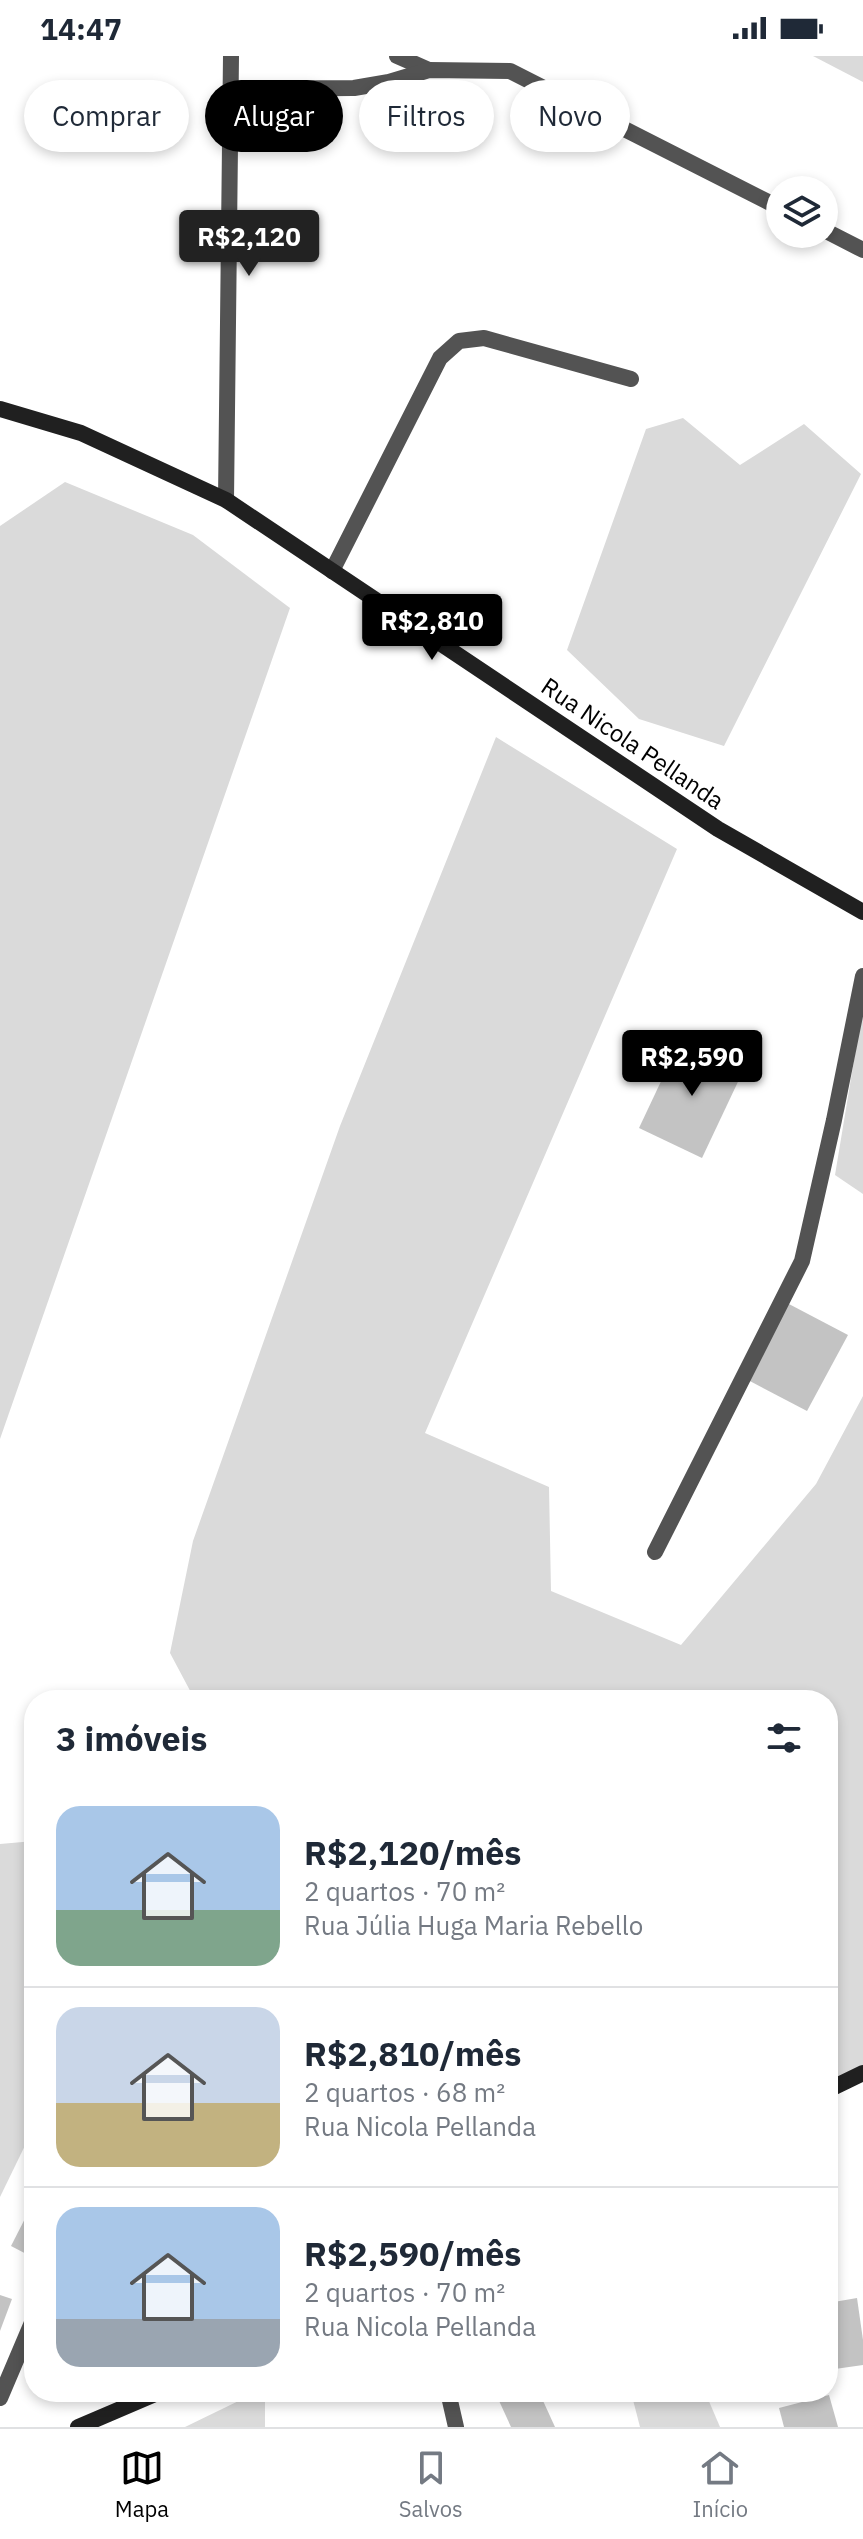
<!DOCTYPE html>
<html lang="pt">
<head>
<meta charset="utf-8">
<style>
	:root { --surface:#fff; --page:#f2f2f3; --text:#1f2937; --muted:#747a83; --line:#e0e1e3; --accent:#000 }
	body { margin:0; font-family:"IBM Plex Sans",sans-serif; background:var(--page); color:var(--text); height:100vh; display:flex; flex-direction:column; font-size:30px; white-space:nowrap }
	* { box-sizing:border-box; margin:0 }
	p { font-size:26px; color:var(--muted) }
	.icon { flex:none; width:44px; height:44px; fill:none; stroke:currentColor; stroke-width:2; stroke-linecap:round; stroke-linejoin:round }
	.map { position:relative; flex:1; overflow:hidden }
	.drawer { position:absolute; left:24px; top:1634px; width:814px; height:712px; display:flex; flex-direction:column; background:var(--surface); border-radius:32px; box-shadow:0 4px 12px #0003 }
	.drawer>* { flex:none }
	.banner { position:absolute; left:24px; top:24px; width:816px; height:72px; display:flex; gap:16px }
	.controls { position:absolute; left:766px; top:120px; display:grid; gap:16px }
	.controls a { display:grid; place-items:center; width:72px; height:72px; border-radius:50%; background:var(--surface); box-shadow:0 4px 12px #0003; font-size:40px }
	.price { position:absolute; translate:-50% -68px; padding:0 18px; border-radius:8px; background:var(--accent); color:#fff; font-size:26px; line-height:52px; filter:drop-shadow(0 2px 4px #0008) }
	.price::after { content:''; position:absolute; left:50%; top:48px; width:24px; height:18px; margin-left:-12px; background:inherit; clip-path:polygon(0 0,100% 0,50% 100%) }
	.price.selected { background:#222; color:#fff }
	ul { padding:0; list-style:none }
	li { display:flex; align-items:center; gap:24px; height:200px; padding:0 32px }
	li+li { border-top:2px solid var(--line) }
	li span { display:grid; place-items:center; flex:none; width:224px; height:160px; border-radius:24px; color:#555 }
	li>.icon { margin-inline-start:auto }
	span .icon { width:96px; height:96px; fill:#fffc; stroke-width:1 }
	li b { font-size:34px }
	h2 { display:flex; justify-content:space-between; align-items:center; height:96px; padding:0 32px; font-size:34px }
	.pill { padding:0 28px; border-radius:36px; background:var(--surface); box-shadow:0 4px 12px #0003; font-size:28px; line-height:72px }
	.pill.selected { background:var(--accent); color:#fff }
	.status { display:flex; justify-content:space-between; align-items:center; height:56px; padding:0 40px; background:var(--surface); direction:ltr }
	.status svg { height:22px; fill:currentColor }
	.menu { display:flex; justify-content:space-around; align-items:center; height:112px; border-top:2px solid var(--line); background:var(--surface); font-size:22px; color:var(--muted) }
	.menu a { display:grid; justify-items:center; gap:4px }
	.menu .selected { color:var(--accent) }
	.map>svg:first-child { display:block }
	.green { fill:#dadada }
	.building { fill:#c3c3c3 }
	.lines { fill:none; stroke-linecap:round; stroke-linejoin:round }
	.lane { stroke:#535353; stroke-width:16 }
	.street { stroke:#535353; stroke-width:16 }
	.secondary { stroke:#202020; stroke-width:16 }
	.labels { text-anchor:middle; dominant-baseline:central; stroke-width:6; stroke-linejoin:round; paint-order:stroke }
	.street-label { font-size:24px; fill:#000; stroke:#fff }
</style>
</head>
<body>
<div class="status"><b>14:47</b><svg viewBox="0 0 49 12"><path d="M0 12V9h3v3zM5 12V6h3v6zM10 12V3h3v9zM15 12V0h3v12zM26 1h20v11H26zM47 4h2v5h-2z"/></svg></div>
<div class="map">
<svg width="863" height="2371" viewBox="0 0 863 2371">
	<rect width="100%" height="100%" fill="#fff"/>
	<g class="green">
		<polygon points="813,0 863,0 863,26"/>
		<polygon points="683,362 740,409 804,368 861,418 724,690 639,663 567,594 646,373"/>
		<polygon points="65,426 193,479 290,552 0,1383 0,470"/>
		<polygon points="496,681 677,793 425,1377 549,1431 551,1535 681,1589 816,1428 863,1340 863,2012 828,2028 828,1644 195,1644 170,1597 193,1485 340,1070"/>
		<polygon points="863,950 863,1138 835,1119"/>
		<polygon points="34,1785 34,2071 0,2141 0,1788"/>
		<polygon points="257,2336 265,2336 265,2371 185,2371"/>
		<polygon points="631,2336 705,2336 720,2371 640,2371"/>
	</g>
	<g class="building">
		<polygon points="681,983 744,1013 702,1102 639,1072"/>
		<polygon points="787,1247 848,1279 807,1355 746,1323"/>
		<polygon points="34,2145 34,2202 11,2190"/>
		<polygon points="0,2239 12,2243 0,2275"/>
		<polygon points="857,2242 863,2284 863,2309 828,2314 828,2247"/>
		<polygon points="495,2336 539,2336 555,2371 511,2371"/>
		<polygon points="829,2339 838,2371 784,2371 779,2352"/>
	</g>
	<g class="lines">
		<g class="lane">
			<polyline points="332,515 440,302 459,285 484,282 631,323"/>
			<polyline points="655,1496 802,1205 834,1064 863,920"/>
		</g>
		<g class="street">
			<polyline points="397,0 429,14"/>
			<polyline points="231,33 354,32 389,26 429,14 510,15 780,152"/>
			<polyline points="824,174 863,194"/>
			<polyline points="226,444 231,0"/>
			<polyline points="448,2336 456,2371"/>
			<polyline points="0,2342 34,2262"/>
		</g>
		<g class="secondary">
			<polyline points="0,353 81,377 226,444 718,773 863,856"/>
			<polyline points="828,2034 863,2017"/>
			<polyline points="78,2371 160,2336"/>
		</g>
	</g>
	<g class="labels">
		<g class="street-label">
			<text transform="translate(633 687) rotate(34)">Rua Nicola Pellanda</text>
		</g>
	</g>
</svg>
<div class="controls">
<a><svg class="icon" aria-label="layers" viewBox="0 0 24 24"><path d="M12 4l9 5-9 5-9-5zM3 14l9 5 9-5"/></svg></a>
</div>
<b class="price selected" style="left:249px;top:222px">R$2,120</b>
<b class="price" style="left:432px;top:606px">R$2,810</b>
<b class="price" style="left:692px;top:1042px">R$2,590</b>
<div class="banner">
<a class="pill">Comprar</a>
<a class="pill selected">Alugar</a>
<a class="pill">Filtros</a>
<a class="pill">Novo</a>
</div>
<section class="drawer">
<h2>3 imóveis<svg class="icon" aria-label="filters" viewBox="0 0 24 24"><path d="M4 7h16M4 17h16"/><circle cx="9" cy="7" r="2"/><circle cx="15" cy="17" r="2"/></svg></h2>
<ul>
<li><span style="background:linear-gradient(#a9c7e8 65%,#7fa58c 0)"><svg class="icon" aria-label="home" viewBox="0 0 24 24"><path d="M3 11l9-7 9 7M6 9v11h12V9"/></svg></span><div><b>R$2,120/mês</b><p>2 quartos · 70 m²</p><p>Rua Júlia Huga Maria Rebello</p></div></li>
<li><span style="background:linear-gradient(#c9d6e8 60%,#c2b280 0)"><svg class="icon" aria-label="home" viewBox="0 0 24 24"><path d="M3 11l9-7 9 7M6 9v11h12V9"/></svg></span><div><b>R$2,810/mês</b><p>2 quartos · 68 m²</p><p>Rua Nicola Pellanda</p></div></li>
<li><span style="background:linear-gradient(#a9c7e8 70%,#9aa5b1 0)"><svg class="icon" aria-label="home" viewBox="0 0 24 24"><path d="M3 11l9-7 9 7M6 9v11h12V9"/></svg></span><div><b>R$2,590/mês</b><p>2 quartos · 70 m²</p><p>Rua Nicola Pellanda</p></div></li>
</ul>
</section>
</div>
<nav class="menu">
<a class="selected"><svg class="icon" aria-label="map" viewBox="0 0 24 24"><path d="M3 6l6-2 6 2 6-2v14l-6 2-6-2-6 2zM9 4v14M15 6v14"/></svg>Mapa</a>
<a><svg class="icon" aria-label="saved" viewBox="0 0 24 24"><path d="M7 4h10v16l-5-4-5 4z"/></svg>Salvos</a>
<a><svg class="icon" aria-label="home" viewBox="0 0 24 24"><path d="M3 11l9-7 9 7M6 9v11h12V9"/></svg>Início</a>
</nav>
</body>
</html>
